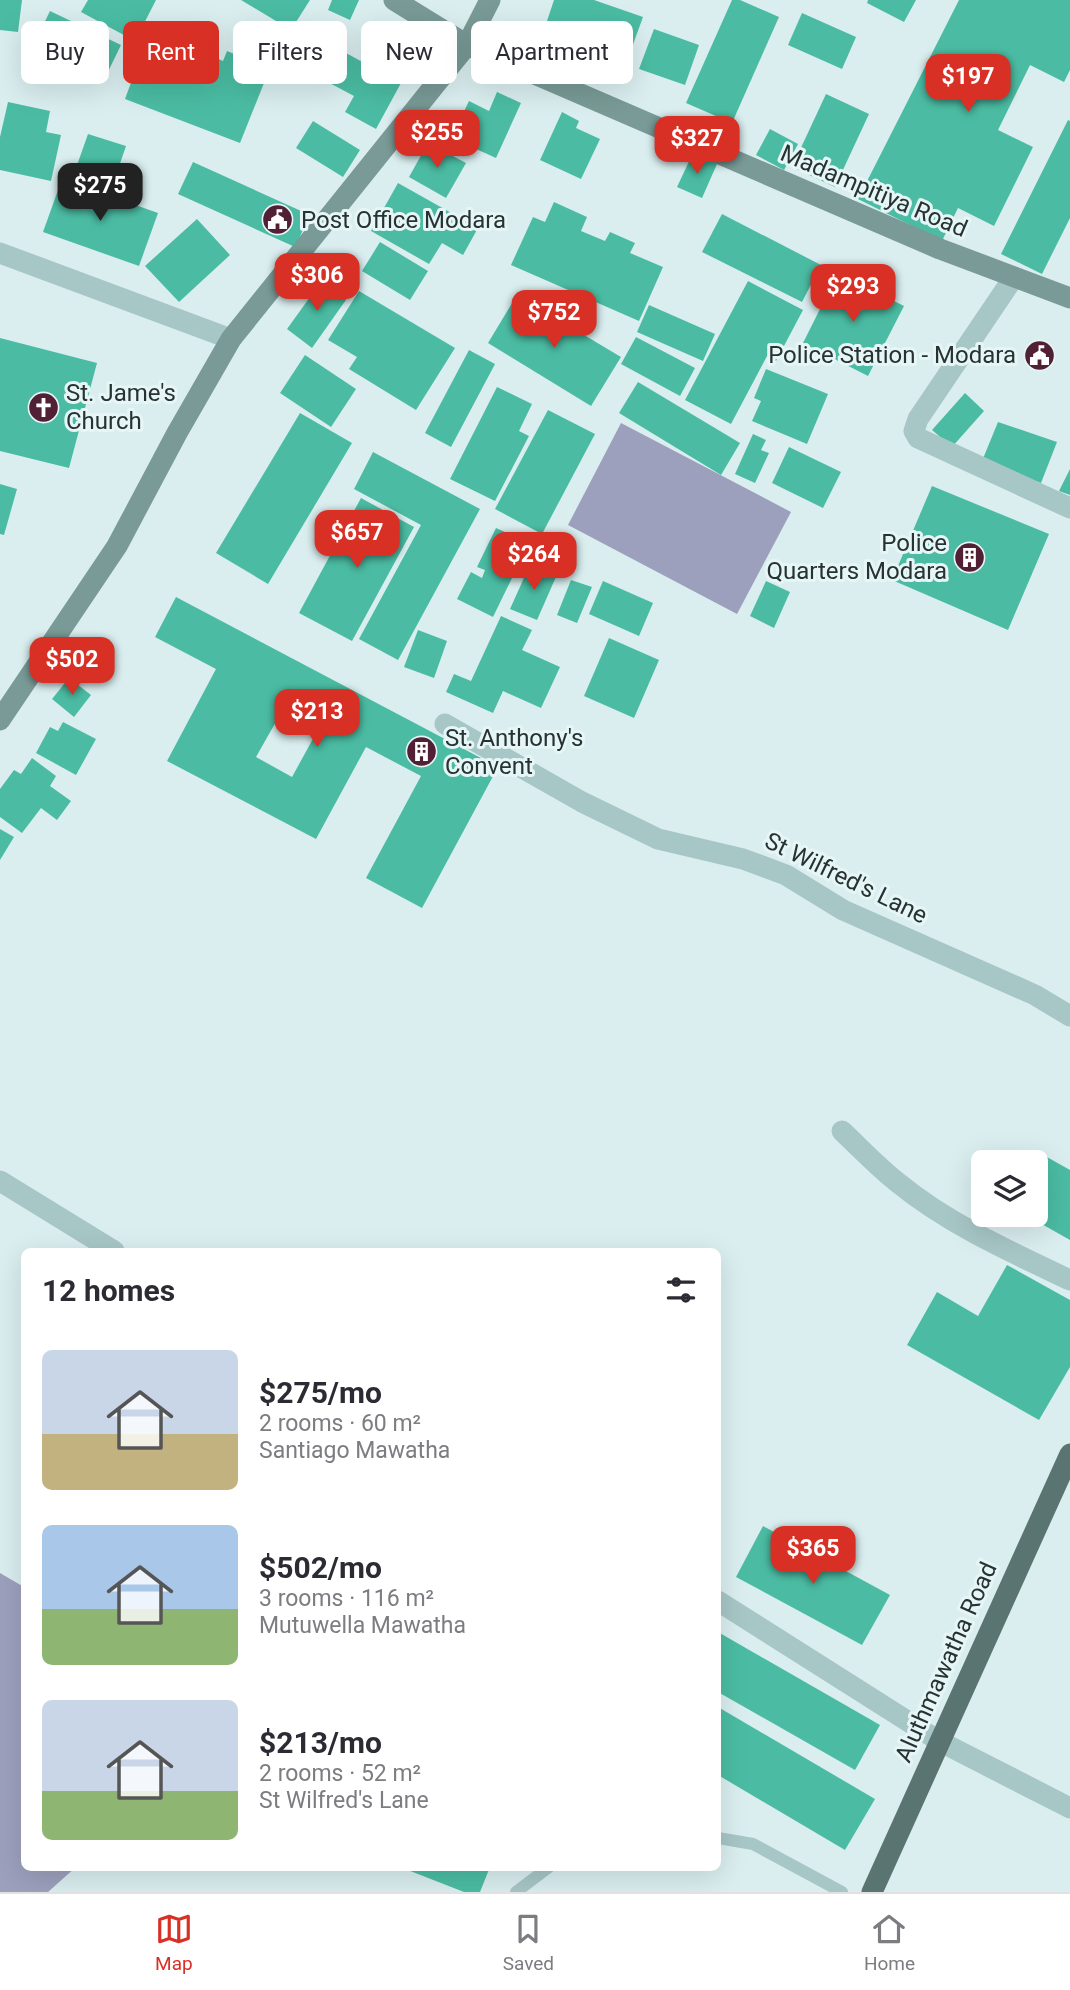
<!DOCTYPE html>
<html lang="en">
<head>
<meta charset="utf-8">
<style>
	:root { --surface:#fff; --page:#f2f2f3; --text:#2b2b33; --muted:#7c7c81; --line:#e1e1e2; --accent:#d93025 }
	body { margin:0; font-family:Roboto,sans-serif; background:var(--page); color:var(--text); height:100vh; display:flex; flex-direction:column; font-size:26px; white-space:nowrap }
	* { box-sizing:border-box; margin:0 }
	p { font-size:23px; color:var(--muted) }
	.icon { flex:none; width:38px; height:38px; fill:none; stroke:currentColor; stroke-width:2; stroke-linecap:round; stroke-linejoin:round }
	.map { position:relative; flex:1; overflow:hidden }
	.drawer { position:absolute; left:21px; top:1248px; width:700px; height:623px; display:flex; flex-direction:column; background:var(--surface); border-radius:10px; box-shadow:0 7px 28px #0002 }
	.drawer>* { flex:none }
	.hud { position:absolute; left:21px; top:21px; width:700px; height:63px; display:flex; gap:14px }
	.tools { position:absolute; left:971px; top:1150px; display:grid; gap:14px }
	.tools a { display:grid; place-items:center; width:77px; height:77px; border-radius:10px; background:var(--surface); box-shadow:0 7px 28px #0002; font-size:35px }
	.price { position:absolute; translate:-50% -60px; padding:0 16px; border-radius:14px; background:var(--accent); color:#fff; font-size:23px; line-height:46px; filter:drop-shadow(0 2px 4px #0008) }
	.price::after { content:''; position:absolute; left:50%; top:42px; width:21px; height:16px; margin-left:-10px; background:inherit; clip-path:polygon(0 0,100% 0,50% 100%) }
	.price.current { background:#222; color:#fff }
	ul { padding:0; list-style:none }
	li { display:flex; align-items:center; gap:21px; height:175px; padding:0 21px }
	li span { display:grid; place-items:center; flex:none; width:196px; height:140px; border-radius:10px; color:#555 }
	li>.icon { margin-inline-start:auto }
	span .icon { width:84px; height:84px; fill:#fffc; stroke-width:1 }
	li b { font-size:30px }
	h2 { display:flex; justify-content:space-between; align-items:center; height:84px; padding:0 21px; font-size:30px }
	.chip { padding:0 24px; border-radius:10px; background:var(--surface); box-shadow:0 7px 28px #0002; font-size:24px; line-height:63px }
	.chip.current { background:var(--accent); color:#fff }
	.tab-bar { display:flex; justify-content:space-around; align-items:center; height:98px; border-top:2px solid var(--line); background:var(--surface); font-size:19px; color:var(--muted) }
	.tab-bar a { display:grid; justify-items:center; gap:4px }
	.tab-bar .current { color:var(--accent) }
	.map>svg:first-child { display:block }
	.green { fill:#9ca0bd }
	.building { fill:#4bbca3; fill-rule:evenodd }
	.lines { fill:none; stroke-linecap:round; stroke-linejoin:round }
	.lane { stroke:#a7c6c6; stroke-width:12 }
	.street { stroke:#a7c6c6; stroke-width:21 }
	.secondary { stroke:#799a96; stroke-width:21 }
	.primary { stroke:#597471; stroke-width:21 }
	.labels { text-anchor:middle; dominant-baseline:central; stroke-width:6; stroke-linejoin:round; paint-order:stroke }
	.street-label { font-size:24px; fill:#273332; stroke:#e6f6f7 }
	.poi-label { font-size:24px; fill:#273332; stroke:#e6f6f7; text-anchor:start }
</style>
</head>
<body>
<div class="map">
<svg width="1070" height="1892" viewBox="0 0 1070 1892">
	<rect width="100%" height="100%" fill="#daeeef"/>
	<g class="green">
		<polygon points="621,423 791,512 737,614 568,525"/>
		<polygon points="0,1573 24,1587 24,1867 76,1867 48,1892 0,1892"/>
	</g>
	<g class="building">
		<polygon points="0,0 22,0 18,32 0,30"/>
		<polygon points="88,0 156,0 135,41 81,12"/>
		<polygon points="241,0 310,0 291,30"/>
		<polygon points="332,0 359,0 350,20 328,10"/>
		<polygon points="554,0 594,0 643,17 631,50 547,21"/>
		<polygon points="732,0 740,0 779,17 732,123 686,103"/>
		<polygon points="868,0 916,0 904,22 867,3"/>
		<polygon points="959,0 1070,0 1070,70 1064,82 1030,65 998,130 1033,147 994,226 958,208 942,241 858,199"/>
		<polygon points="50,11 121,45 104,80 33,46"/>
		<polygon points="802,13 856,37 842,69 788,45"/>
		<polygon points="397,25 431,43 418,68 367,42 375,28 390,37"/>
		<polygon points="654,29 699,45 685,85 639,69"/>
		<polygon points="324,41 401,83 376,129 345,112 354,96 307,71"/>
		<polygon points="227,51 270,68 240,143 125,99 139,61 193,82 200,65 209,69 214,57 223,61"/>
		<polygon points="497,92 521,103 496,158 443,134 451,116 460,120 469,101 489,111"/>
		<polygon points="826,94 869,114 835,187 792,167"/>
		<polygon points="8,102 50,111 46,132 61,135 51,181 0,170 0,137"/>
		<polygon points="562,112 579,121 576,128 600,139 581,179 540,160"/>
		<polygon points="1068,120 1070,121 1070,218 1042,274 1001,254"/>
		<polygon points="313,121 360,150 343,177 296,148"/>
		<polygon points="770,129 798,144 784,170 756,155"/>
		<polygon points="88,134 126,146 114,181 76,168"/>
		<polygon points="428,143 466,163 446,198 409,177"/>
		<polygon points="693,153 717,164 702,198 677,187"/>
		<polygon points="193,162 310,215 295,247 178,194"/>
		<polygon points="62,179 158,213 139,266 43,232"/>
		<polygon points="398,183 478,228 463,255 442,243 429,264 371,231"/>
		<polygon points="554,202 587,217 581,231 605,241 610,232 635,243 630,253 663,267 639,321 511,265 533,217 545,222"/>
		<polygon points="722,214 821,265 802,302 702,252"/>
		<polygon points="197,219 230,255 179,302 145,266"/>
		<polygon points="380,242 428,271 410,300 362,271"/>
		<polygon points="838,273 904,306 868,376 803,343"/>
		<polygon points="323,279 348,297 312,348 287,329"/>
		<polygon points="748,281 803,310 776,361 767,356 731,424 685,400"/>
		<polygon points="359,291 455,348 416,410 349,369 357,357 328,340"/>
		<polygon points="517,295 621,357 591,406 488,343"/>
		<polygon points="649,305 715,334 703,361 637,332"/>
		<polygon points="636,337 695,368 680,396 621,364"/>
		<polygon points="0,338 97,363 69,468 0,451"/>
		<polygon points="469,350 495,364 451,447 425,433"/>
		<polygon points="305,355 356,389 331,427 280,393"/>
		<polygon points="766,369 828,394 807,444 752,421 761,401 754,398"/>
		<polygon points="638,382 740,443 721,475 619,413"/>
		<polygon points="497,387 532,404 519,431 529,436 495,501 450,479"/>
		<polygon points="965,393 984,411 952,447 932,430"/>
		<polygon points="548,410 595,434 542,534 495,509"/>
		<polygon points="300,413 352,443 268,584 216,553"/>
		<polygon points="998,422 1057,442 1041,483 982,461"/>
		<polygon points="753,434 766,440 761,450 769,453 755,483 735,474"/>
		<polygon points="789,447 841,472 823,508 772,483"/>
		<polygon points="373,452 480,509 398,660 359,639 421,525 354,489"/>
		<polygon points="1070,469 1070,495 1059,491"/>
		<polygon points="0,484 17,489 4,535 0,534"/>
		<polygon points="932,486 1049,534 1008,630 892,580"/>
		<polygon points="361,498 414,527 352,641 299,613"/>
		<polygon points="496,528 529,543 493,617 457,599 471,572 482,578 485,570 477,567"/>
		<polygon points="548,564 559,570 537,620 510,609 528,569 543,575"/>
		<polygon points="571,580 592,587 577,623 557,615"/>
		<polygon points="603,581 653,603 639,636 589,614"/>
		<polygon points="766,581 790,592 774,628 750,616"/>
		<path d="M176,597l322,170 -76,141 -56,-30 55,-102 -55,-29 -50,92 -149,-78 49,-92 -61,-32zM290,697l35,20 -33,60 -36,-20z"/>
		<polygon points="501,616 532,630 522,650 560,667 541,708 503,691 493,713 446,692 454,674 471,681"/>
		<polygon points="418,630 447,641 434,678 404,667"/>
		<polygon points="609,638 659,660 634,718 584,696"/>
		<polygon points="69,678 91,695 74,717 52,699"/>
		<polygon points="63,722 96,739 76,775 36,753 50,727 58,731"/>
		<polygon points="32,758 56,776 50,786 71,801 57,820 41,808 22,833 0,817 0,789 14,770 21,774"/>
		<polygon points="0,829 14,837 0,860"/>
		<polygon points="1038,1152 1070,1170 1070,1240 1024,1214 1036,1214 1036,1162 1033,1162"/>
		<polygon points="1007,1265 1070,1300 1070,1367 1039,1420 907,1345 937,1292 978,1316"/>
		<polygon points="763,1526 890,1595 862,1645 736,1577"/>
		<polygon points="718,1632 880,1725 855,1770 718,1692"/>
		<polygon points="718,1707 875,1799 845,1850 718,1775"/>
		<polygon points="400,1867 490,1867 480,1892 464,1892"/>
	</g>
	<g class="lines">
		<g class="lane">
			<polyline points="718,1838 753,1844 842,1892"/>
			<polyline points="516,1892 549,1867"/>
		</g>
		<g class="street">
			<polyline points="0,253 231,339"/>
			<polyline points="1014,277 918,419 914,431 918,438 1070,508"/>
			<polyline points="445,724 582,802 658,839 743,859 786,875 843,910 1035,995 1070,1016"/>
			<path d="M842,1131c18,17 36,36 55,51 51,42 114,70 173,98"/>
			<polyline points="0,1181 114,1251"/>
			<polyline points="718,1601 939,1741 1070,1808"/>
		</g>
		<g class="secondary">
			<polyline points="394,0 467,45 940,249 1070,298"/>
			<polyline points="0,720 117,546 177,433 231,339 467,45 490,0"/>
		</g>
		<polyline class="primary" points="872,1892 1070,1454"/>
	</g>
	<defs>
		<symbol id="civic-disc" viewBox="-11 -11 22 22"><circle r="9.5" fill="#512034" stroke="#e6f6f7"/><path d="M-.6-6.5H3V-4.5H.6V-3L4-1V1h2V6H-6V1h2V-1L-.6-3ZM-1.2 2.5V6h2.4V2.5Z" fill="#fff"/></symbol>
		<symbol id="church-disc" viewBox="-11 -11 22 22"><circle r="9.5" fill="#512034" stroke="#e6f6f7"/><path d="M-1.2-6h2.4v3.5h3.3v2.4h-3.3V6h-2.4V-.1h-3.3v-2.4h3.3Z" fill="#fff"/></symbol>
		<symbol id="building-disc" viewBox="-11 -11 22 22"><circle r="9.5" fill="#512034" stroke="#e6f6f7"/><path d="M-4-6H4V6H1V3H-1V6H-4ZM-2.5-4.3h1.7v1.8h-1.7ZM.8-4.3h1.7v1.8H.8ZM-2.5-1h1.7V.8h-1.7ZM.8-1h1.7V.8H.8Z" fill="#fff"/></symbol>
	</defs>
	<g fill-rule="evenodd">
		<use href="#civic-disc" x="260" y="202" width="35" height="35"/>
		<use href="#civic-disc" x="1022" y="338" width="35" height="35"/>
		<use href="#church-disc" x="26" y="390" width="35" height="35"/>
		<use href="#building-disc" x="952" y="540" width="35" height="35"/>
		<use href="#building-disc" x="404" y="734" width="35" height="35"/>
	</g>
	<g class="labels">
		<g class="street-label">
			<text transform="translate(874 191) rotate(23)">Madampitiya Road</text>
			<text transform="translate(846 878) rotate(26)">St Wilfred's Lane</text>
			<text transform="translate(946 1662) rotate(-66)">Aluthmawatha Road</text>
		</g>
		<g class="poi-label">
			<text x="301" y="220">Post Office Modara</text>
			<text x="1016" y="355" text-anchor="end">Police Station - Modara</text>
			<text x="66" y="393">St. Jame's<tspan x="66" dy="28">Church</tspan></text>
			<text x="947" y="543" text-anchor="end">Police<tspan x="947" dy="28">Quarters Modara</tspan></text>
			<text x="445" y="738">St. Anthony's<tspan x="445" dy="28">Convent</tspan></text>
		</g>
	</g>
</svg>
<div class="tools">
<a><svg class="icon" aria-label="layers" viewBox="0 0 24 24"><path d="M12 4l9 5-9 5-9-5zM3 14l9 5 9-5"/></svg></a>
</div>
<b class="price" style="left:968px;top:114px">$197</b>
<b class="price" style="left:437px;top:170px">$255</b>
<b class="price" style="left:697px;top:176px">$327</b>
<b class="price current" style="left:100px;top:223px">$275</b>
<b class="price" style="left:317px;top:313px">$306</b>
<b class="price" style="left:853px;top:324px">$293</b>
<b class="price" style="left:554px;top:350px">$752</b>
<b class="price" style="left:357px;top:570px">$657</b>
<b class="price" style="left:534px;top:592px">$264</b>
<b class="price" style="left:72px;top:697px">$502</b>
<b class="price" style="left:317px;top:749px">$213</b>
<b class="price" style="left:813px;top:1586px">$365</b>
<div class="hud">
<a class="chip">Buy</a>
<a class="chip current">Rent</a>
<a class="chip">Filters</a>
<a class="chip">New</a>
<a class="chip">Apartment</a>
</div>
<section class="drawer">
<h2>12 homes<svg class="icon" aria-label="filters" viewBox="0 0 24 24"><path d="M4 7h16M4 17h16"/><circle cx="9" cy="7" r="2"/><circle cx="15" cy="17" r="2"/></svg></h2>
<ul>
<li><span style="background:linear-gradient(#c9d6e8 60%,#c2b280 0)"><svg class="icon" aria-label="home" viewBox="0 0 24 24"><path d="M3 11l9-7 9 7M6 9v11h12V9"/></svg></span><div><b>$275/mo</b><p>2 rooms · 60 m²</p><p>Santiago Mawatha</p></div></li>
<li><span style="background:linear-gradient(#a9c7e8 60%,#8fb573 0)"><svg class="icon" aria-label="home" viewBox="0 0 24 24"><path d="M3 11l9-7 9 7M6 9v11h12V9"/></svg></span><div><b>$502/mo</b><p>3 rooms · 116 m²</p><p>Mutuwella Mawatha</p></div></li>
<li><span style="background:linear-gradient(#c9d6e8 65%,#8fb573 0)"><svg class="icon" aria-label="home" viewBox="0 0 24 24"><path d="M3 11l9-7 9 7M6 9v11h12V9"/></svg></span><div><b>$213/mo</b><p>2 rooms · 52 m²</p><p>St Wilfred's Lane</p></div></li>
</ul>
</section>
</div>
<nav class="tab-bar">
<a class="current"><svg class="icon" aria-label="map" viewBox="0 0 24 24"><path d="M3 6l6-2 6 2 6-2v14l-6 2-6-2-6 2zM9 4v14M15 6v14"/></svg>Map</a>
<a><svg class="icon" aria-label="saved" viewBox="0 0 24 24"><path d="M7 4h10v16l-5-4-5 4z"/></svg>Saved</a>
<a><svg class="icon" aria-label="home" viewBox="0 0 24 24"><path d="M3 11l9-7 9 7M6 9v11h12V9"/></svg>Home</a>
</nav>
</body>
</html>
